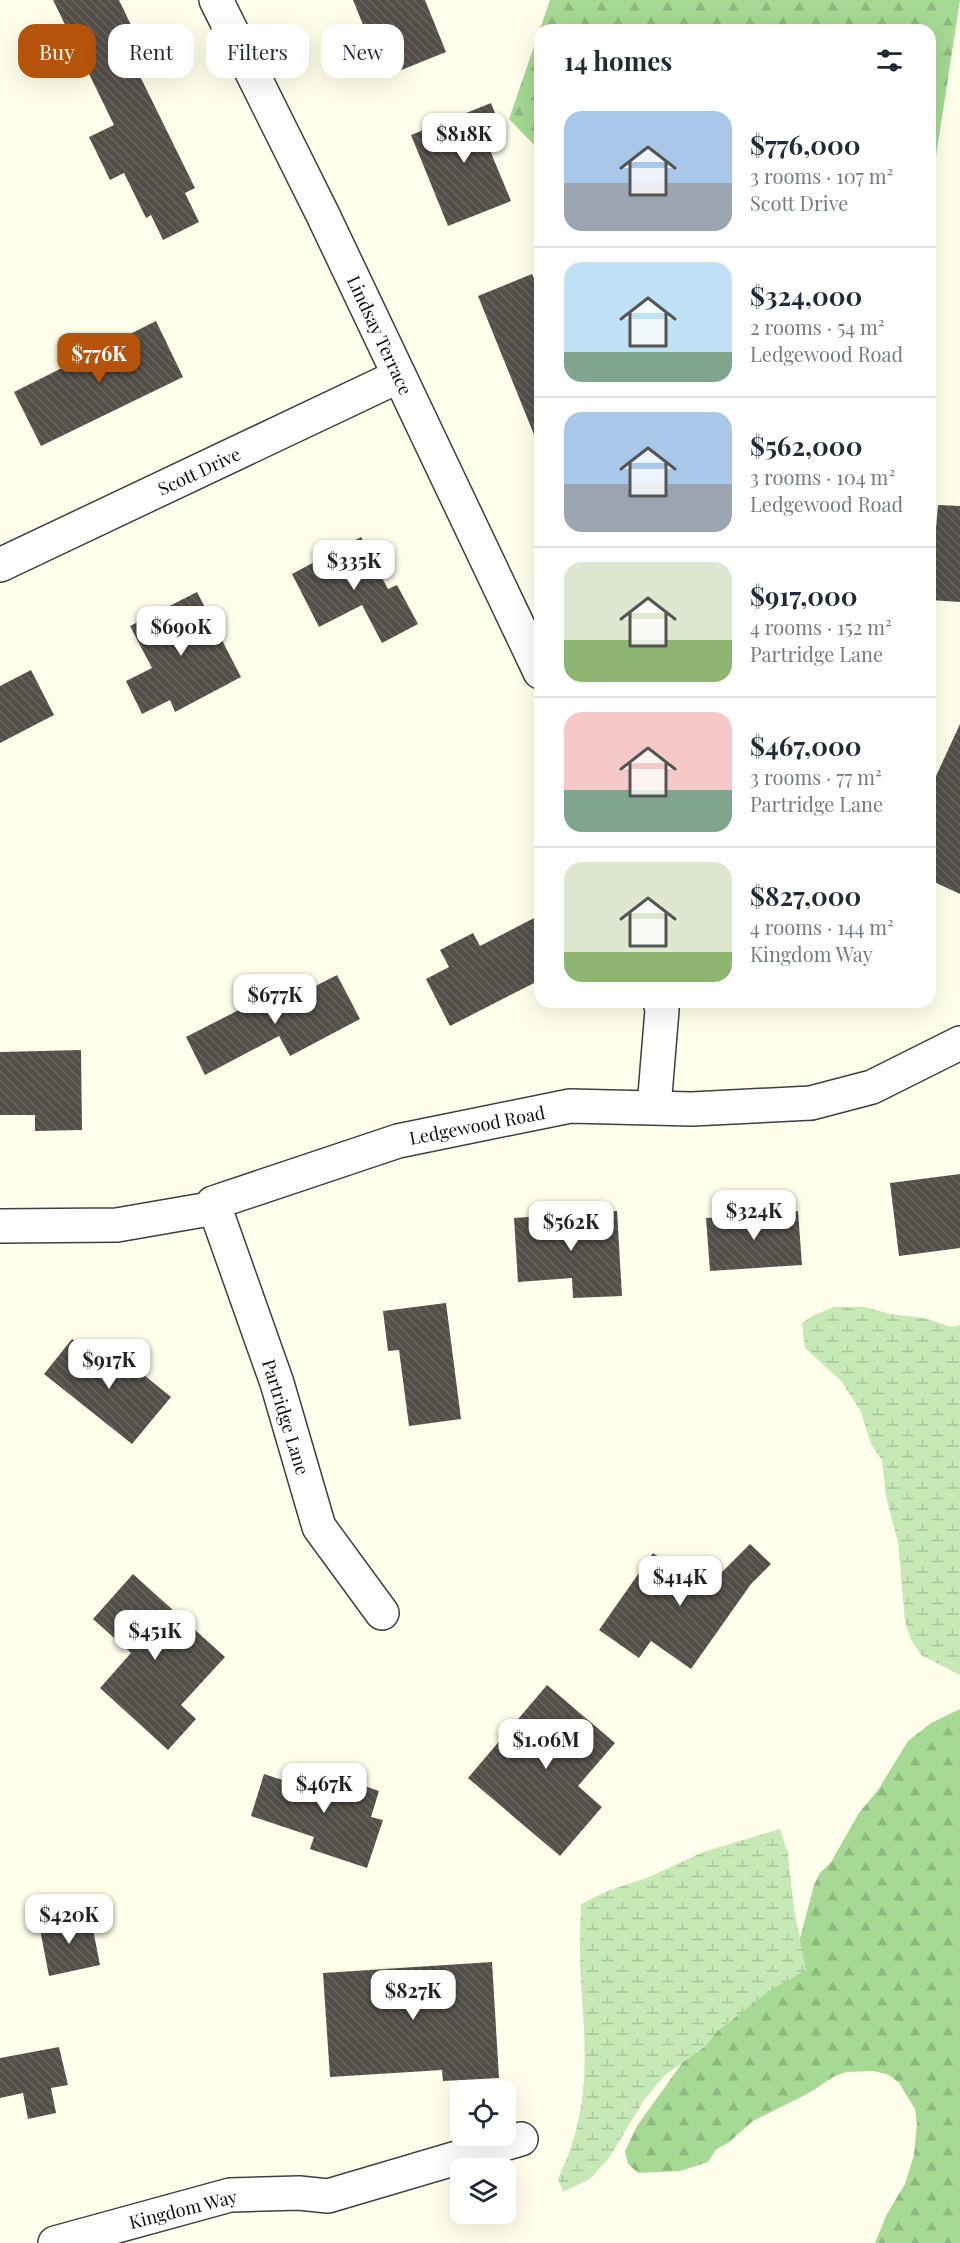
<!DOCTYPE html>
<html lang="en">
<head>
<meta charset="utf-8">
<style>
	:root { --surface:#fff; --page:#f6f6f7; --text:#1f2937; --muted:#747a83; --line:#e0e1e3; --accent:#b45309 }
	body { margin:0; font-family:"Playfair Display",serif; background:var(--page); color:var(--text); height:100vh; display:flex; flex-direction:column; font-size:22px; white-space:nowrap }
	* { box-sizing:border-box; margin:0 }
	p { font-size:20px; color:var(--muted) }
	.icon { flex:none; width:33px; height:33px; fill:none; stroke:currentColor; stroke-width:2; stroke-linecap:round; stroke-linejoin:round }
	.map { position:relative; flex:1; overflow:hidden }
	.panel { position:absolute; left:534px; top:24px; width:402px; height:984px; display:flex; flex-direction:column; background:var(--surface); border-radius:18px; box-shadow:0 6px 24px #0002 }
	.panel>* { flex:none }
	.banner { position:absolute; left:18px; top:24px; width:426px; height:54px; display:flex; gap:12px }
	.controls { position:absolute; left:450px; top:2080px; display:grid; gap:12px }
	.controls a { display:grid; place-items:center; width:66px; height:66px; border-radius:12px; background:var(--surface); box-shadow:0 6px 24px #0002; font-size:30px }
	.price { position:absolute; translate:-50% -51px; padding:0 14px; border-radius:12px; background:#fff; color:#222; font-size:20px; line-height:39px; filter:drop-shadow(0 2px 3px #0008) }
	.price::after { content:''; position:absolute; left:50%; top:36px; width:18px; height:14px; margin-left:-9px; background:inherit; clip-path:polygon(0 0,100% 0,50% 100%) }
	.price.current { background:var(--accent); color:#fff }
	ul { padding:0; list-style:none }
	li { display:flex; align-items:center; gap:18px; height:150px; padding:0 30px }
	li+li { border-top:2px solid var(--line) }
	li span { display:grid; place-items:center; flex:none; width:168px; height:120px; border-radius:18px; color:#555 }
	li>.icon { margin-inline-start:auto }
	span .icon { width:72px; height:72px; fill:#fffc; stroke-width:1 }
	li b { font-size:26px }
	h2 { display:flex; justify-content:space-between; align-items:center; height:72px; padding:0 30px; font-size:26px }
	.pill { padding:0 21px; border-radius:18px; background:var(--surface); box-shadow:0 6px 24px #0002; font-size:21px; line-height:54px }
	.pill.current { background:var(--accent); color:#fff }
	.map>svg:first-child { display:block }
	.forest { fill:url(#forest-firs) }
	.wetland { fill:url(#wetland-marsh) }
	.building { fill:url(#building-back-hatch) }
	.lines { fill:none; stroke-linecap:round; stroke-linejoin:round }
	.minor-casing { stroke:#3f3f3f; stroke-width:36 }
	.minor { stroke:#fff; stroke-width:33 }
	.labels { text-anchor:middle; dominant-baseline:central; stroke-width:6; stroke-linejoin:round; paint-order:stroke }
	.street-label { font-size:18px; fill:#0c0c0c; stroke:#fff }
</style>
</head>
<body>
<div class="map">
<svg width="960" height="2243" viewBox="0 0 960 2243">
	<defs>
		<pattern id="forest-firs" width="22" height="20" patternUnits="userSpaceOnUse" patternTransform="scale(1.5)"><rect width="22" height="20" fill="#a6d994"/><path d="M5 1l3.5 6h-7zM16 11l3.5 6h-7z" fill="#8eb97e"/></pattern>
		<pattern id="wetland-marsh" width="20" height="14" patternUnits="userSpaceOnUse" patternTransform="scale(1.5)"><rect width="20" height="14" fill="#c6e9b5"/><path d="M1 5h8M5 5V1M11 12h8M15 12V8" fill="none" stroke="#a9c79a"/></pattern>
		<pattern id="building-back-hatch" width="6" height="6" patternUnits="userSpaceOnUse" patternTransform="scale(1.5)"><rect width="6" height="6" fill="#544f48"/><path d="M-1 5l2 2M0 0l6 6M5-1l2 2" fill="none" stroke="#68645e"/></pattern>
	</defs>
	<rect width="100%" height="100%" fill="#ffffeb"/>
	<g class="forest">
		<polygon points="550,0 960,0 930,195 930,30 540,30 540,151 509,119"/>
		<polygon points="960,1709 960,2243 875,2243 887,2214 905,2184 914,2155 917,2124 915,2109 899,2083 889,2075 874,2071 846,2072 833,2077 809,2093 753,2121 728,2143 716,2149 708,2162 680,2171 638,2173 628,2164 625,2151 637,2126 692,2049 732,2020 792,1969 814,1885 820,1873 831,1862 859,1813 878,1790 908,1741 931,1723"/>
	</g>
	<g class="wetland">
		<polygon points="834,1307 865,1307 890,1314 924,1318 952,1327 960,1325 960,1675 921,1655 911,1640 905,1621 898,1542 886,1497 882,1460 871,1444 861,1412 842,1382 805,1348 802,1323 814,1315"/>
		<path d="M780,1829l8,25 6,55 12,61 -32,18 -56,42 -12,16 -41,29 -21,25 -35,58 -19,21 -27,13 -5,-13c33,-68 28,-124 23,-197 -2,-26 -1,-52 0,-78l26,-13 42,-14 54,-25z"/>
	</g>
	<g class="building">
		<polygon points="53,0 119,0 143,50 130,56 195,188 185,193 199,222 163,240 151,215 146,218 124,173 110,180 89,137 114,125"/>
		<polygon points="353,0 425,0 446,52 384,77"/>
		<polygon points="491,103 506,141 489,148 511,201 448,226 411,135"/>
		<polygon points="532,274 540,293 539,447 478,296"/>
		<polygon points="156,321 183,377 41,446 14,392"/>
		<polygon points="938,505 960,506 960,602 930,600"/>
		<polygon points="361,537 388,589 397,585 418,624 382,643 362,605 319,627 292,574"/>
		<polygon points="197,592 241,677 175,712 170,700 142,714 126,681 152,668 130,626"/>
		<polygon points="31,670 54,715 0,743 0,686"/>
		<polygon points="960,724 960,894 930,880 930,789"/>
		<polygon points="540,915 540,980 450,1026 426,979 449,967 440,950 473,933 480,946"/>
		<polygon points="337,975 360,1019 290,1056 279,1036 205,1075 186,1037 270,994 276,1006"/>
		<polygon points="81,1050 82,1130 35,1131 35,1115 0,1115 0,1052"/>
		<polygon points="960,1174 960,1248 899,1256 890,1183"/>
		<polygon points="617,1211 622,1296 573,1298 572,1278 518,1282 514,1218"/>
		<polygon points="798,1211 802,1265 710,1271 706,1218 732,1217 731,1214"/>
		<polygon points="446,1303 461,1419 409,1426 399,1350 388,1351 383,1311"/>
		<polygon points="72,1339 107,1368 118,1354 171,1397 132,1444 44,1374"/>
		<polygon points="750,1544 771,1564 751,1584 691,1669 651,1641 639,1658 599,1630 653,1553 705,1589"/>
		<polygon points="133,1574 225,1657 181,1705 196,1719 168,1750 100,1688 131,1653 93,1619"/>
		<polygon points="547,1685 615,1743 578,1786 602,1807 560,1856 468,1778"/>
		<polygon points="314,1769 379,1791 371,1817 383,1820 367,1868 310,1849 314,1837 251,1816 264,1774 307,1788"/>
		<polygon points="90,1914 100,1965 49,1976 39,1924"/>
		<polygon points="492,1962 499,2078 443,2081 442,2070 330,2077 323,1973"/>
		<polygon points="59,2047 68,2085 51,2088 56,2113 28,2119 23,2093 0,2098 0,2058"/>
	</g>
	<g class="lines">
		<defs>
			<g id="minor">
				<polyline points="216,0 323,215 540,672"/>
				<polyline points="0,565 399,376"/>
				<polyline points="654,1107 662,1010 660,1002"/>
				<polyline points="215,1208 277,1383 319,1527 382,1613"/>
				<polyline points="0,1226 117,1225 215,1208 213,1203 398,1141 570,1106 692,1109 811,1103 872,1087 960,1043"/>
				<polyline points="55,2243 230,2195 299,2193 328,2196 521,2139"/>
			</g>
		</defs>
		<use href="#minor" class="minor-casing"/>
		<use href="#minor" class="minor"/>
	</g>
	<g class="labels">
		<g class="street-label">
			<text transform="translate(380 335) rotate(65)">Lindsay Terrace</text>
			<text transform="translate(199 471) rotate(-25)">Scott Drive</text>
			<text transform="translate(477 1125) rotate(-11)">Ledgewood Road</text>
			<text transform="translate(286 1417) rotate(73)">Partridge Lane</text>
			<text transform="translate(183 2209) rotate(-14)">Kingdom Way</text>
		</g>
	</g>
</svg>
<div class="controls">
<a><svg class="icon" aria-label="locate" viewBox="0 0 24 24"><circle cx="12" cy="12" r="6"/><path d="M12 2v4M12 18v4M2 12h4M18 12h4"/></svg></a>
<a><svg class="icon" aria-label="layers" viewBox="0 0 24 24"><path d="M12 4l9 5-9 5-9-5zM3 14l9 5 9-5"/></svg></a>
</div>
<b class="price" style="left:464px;top:164px">$818K</b>
<b class="price current" style="left:99px;top:384px">$776K</b>
<b class="price" style="left:354px;top:591px">$335K</b>
<b class="price" style="left:181px;top:657px">$690K</b>
<b class="price" style="left:275px;top:1025px">$677K</b>
<b class="price" style="left:754px;top:1241px">$324K</b>
<b class="price" style="left:571px;top:1252px">$562K</b>
<b class="price" style="left:109px;top:1390px">$917K</b>
<b class="price" style="left:680px;top:1607px">$414K</b>
<b class="price" style="left:155px;top:1661px">$451K</b>
<b class="price" style="left:546px;top:1770px">$1.06M</b>
<b class="price" style="left:324px;top:1814px">$467K</b>
<b class="price" style="left:69px;top:1945px">$420K</b>
<b class="price" style="left:413px;top:2021px">$827K</b>
<div class="banner">
<a class="pill current">Buy</a>
<a class="pill">Rent</a>
<a class="pill">Filters</a>
<a class="pill">New</a>
</div>
<section class="panel">
<h2>14 homes<svg class="icon" aria-label="filters" viewBox="0 0 24 24"><path d="M4 7h16M4 17h16"/><circle cx="9" cy="7" r="2"/><circle cx="15" cy="17" r="2"/></svg></h2>
<ul>
<li><span style="background:linear-gradient(#a9c7e8 60%,#9aa5b1 0)"><svg class="icon" aria-label="home" viewBox="0 0 24 24"><path d="M3 11l9-7 9 7M6 9v11h12V9"/></svg></span><div><b>$776,000</b><p>3 rooms · 107 m²</p><p>Scott Drive</p></div></li>
<li><span style="background:linear-gradient(#bfe0f5 75%,#7fa58c 0)"><svg class="icon" aria-label="home" viewBox="0 0 24 24"><path d="M3 11l9-7 9 7M6 9v11h12V9"/></svg></span><div><b>$324,000</b><p>2 rooms · 54 m²</p><p>Ledgewood Road</p></div></li>
<li><span style="background:linear-gradient(#a9c7e8 60%,#9aa5b1 0)"><svg class="icon" aria-label="home" viewBox="0 0 24 24"><path d="M3 11l9-7 9 7M6 9v11h12V9"/></svg></span><div><b>$562,000</b><p>3 rooms · 104 m²</p><p>Ledgewood Road</p></div></li>
<li><span style="background:linear-gradient(#dfe7d0 65%,#8fb573 0)"><svg class="icon" aria-label="home" viewBox="0 0 24 24"><path d="M3 11l9-7 9 7M6 9v11h12V9"/></svg></span><div><b>$917,000</b><p>4 rooms · 152 m²</p><p>Partridge Lane</p></div></li>
<li><span style="background:linear-gradient(#f6c9c9 65%,#7fa58c 0)"><svg class="icon" aria-label="home" viewBox="0 0 24 24"><path d="M3 11l9-7 9 7M6 9v11h12V9"/></svg></span><div><b>$467,000</b><p>3 rooms · 77 m²</p><p>Partridge Lane</p></div></li>
<li><span style="background:linear-gradient(#dfe7d0 75%,#8fb573 0)"><svg class="icon" aria-label="home" viewBox="0 0 24 24"><path d="M3 11l9-7 9 7M6 9v11h12V9"/></svg></span><div><b>$827,000</b><p>4 rooms · 144 m²</p><p>Kingdom Way</p></div></li>
</ul>
</section>
</div>
</body>
</html>
